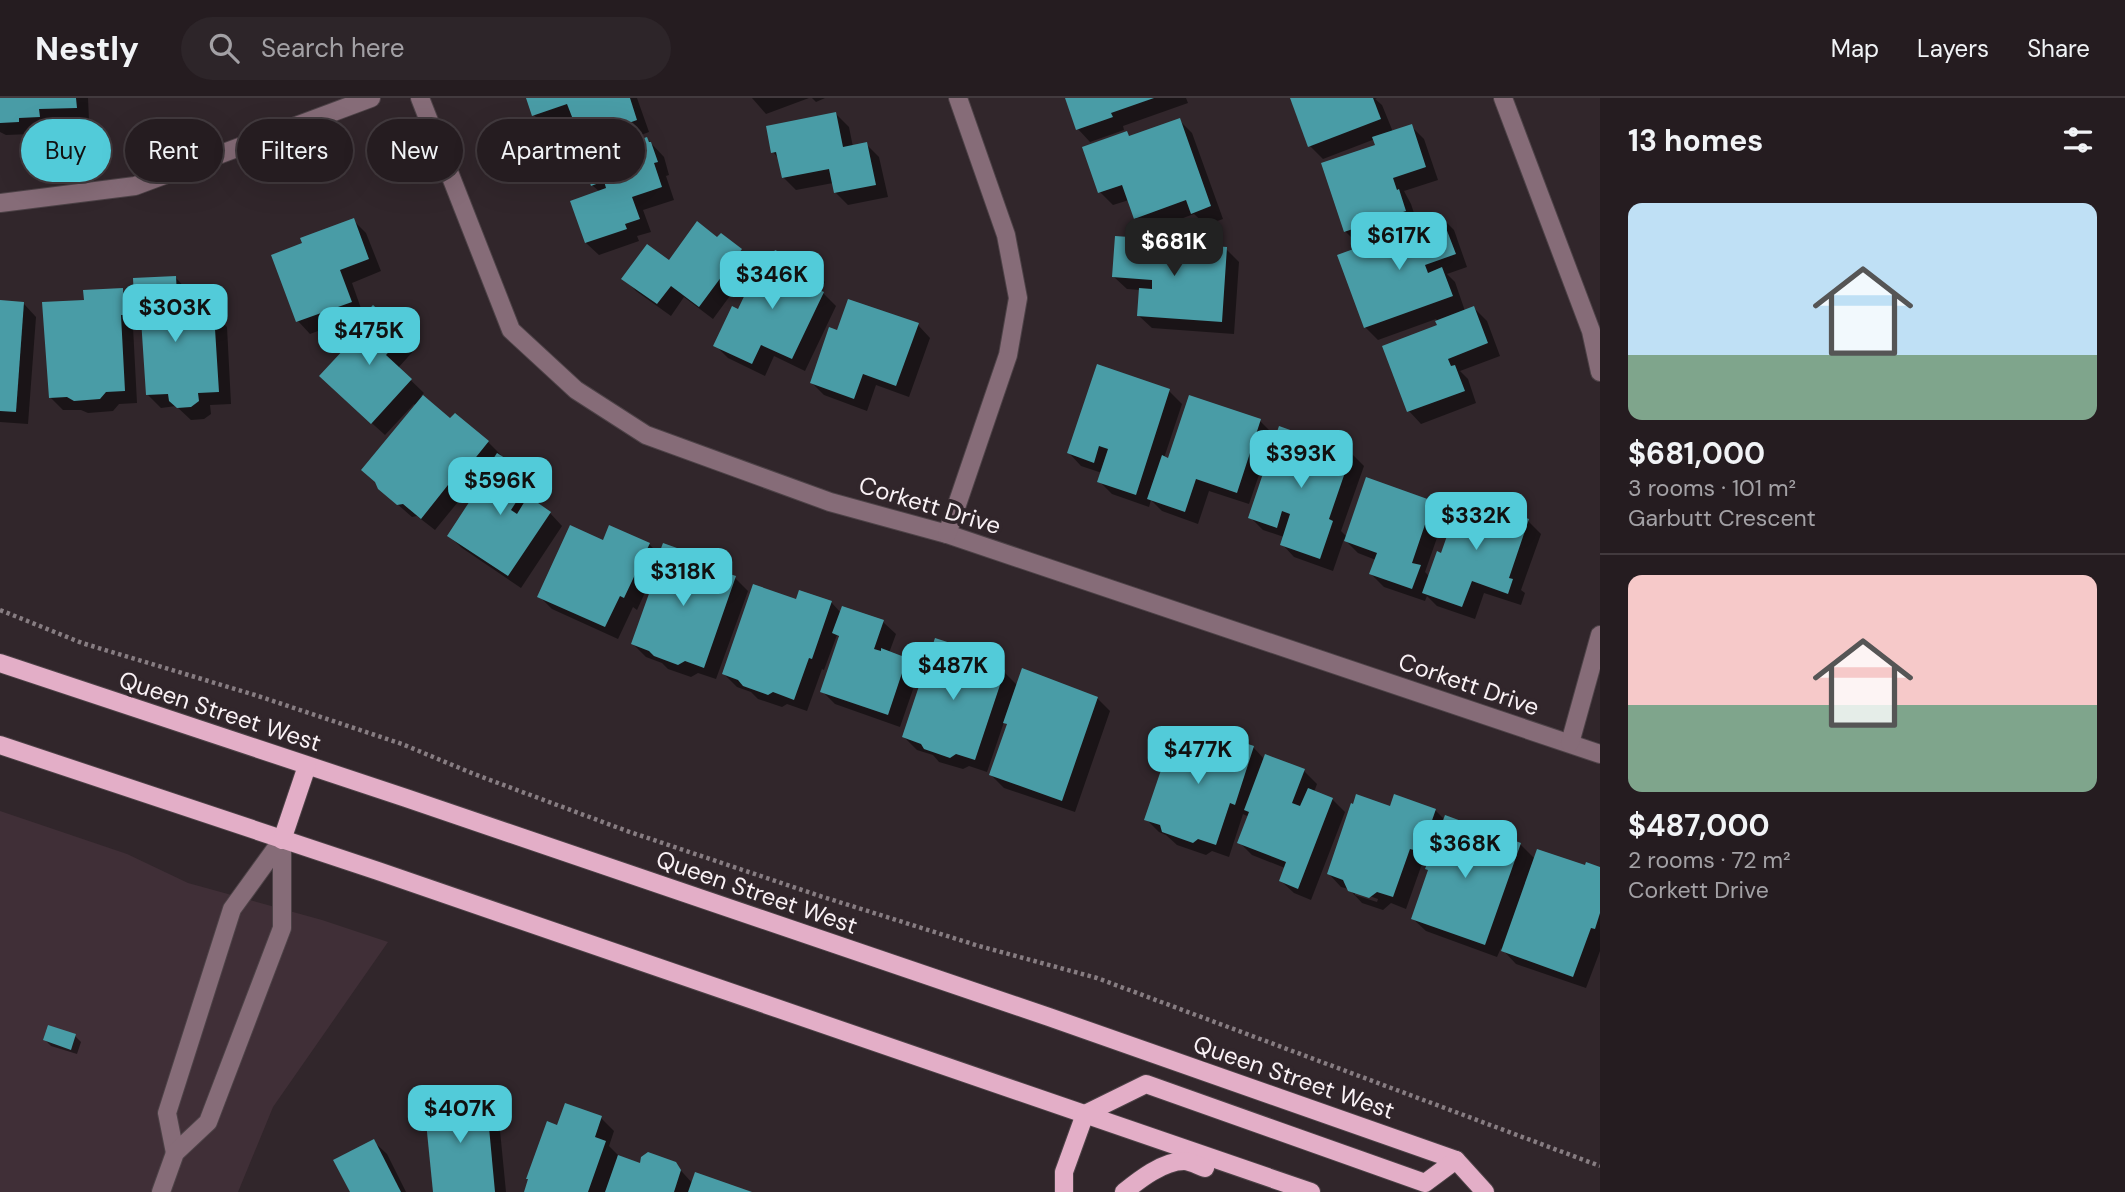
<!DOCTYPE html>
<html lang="en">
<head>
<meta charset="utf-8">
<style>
	:root { --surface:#251c20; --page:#2d2529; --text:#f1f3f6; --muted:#a3a1a5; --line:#423a3e; --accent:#52cbd9 }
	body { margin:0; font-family:"DM Sans",sans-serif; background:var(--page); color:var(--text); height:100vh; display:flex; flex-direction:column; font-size:26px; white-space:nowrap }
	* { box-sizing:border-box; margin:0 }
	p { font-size:23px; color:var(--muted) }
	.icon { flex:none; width:38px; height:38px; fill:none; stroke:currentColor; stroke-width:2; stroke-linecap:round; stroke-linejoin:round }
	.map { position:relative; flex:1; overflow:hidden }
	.sheet { display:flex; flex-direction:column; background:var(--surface); width:525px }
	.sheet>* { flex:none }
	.banner { position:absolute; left:21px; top:21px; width:665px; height:63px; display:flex; gap:14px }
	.price { position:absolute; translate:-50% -60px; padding:0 16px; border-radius:14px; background:var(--accent); color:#111; font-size:23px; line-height:46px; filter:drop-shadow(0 2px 4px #0008) }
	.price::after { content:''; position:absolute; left:50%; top:42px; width:21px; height:16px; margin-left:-10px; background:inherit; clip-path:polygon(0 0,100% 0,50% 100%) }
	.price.selected { background:#222; color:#fff }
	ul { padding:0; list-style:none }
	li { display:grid; align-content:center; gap:14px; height:371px; padding:0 28px }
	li+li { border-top:2px solid var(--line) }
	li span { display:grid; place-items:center; height:217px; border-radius:14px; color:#555 }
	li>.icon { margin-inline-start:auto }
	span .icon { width:126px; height:126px; fill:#fffc; stroke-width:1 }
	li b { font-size:30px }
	h2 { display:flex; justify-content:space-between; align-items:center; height:84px; padding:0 28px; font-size:30px }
	.pill { padding:0 24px; border-radius:32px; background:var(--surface); box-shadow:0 7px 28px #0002,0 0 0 2px var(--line); font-size:24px; line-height:63px }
	.pill.selected { background:var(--accent); color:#111 }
	header { display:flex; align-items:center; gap:42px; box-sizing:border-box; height:98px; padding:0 35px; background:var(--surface); border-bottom:2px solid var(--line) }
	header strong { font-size:33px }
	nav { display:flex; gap:38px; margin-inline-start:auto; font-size:24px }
	.search { width:490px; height:63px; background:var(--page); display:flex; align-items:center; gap:18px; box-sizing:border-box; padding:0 24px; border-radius:38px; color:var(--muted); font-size:26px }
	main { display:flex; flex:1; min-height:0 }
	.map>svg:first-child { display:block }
	.built { fill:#402f37 }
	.shadow { fill:#0007; fill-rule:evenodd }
	.building { fill:#499ca6 }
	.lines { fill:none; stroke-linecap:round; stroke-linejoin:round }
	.minor-casing { stroke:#4d4247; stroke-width:20 }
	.major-casing { stroke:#4d4247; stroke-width:20 }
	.path { stroke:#877d82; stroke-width:4.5; stroke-dasharray:3.5 3.5; stroke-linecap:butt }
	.minor { stroke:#866c78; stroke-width:18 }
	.major { stroke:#e3aec7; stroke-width:18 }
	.labels { text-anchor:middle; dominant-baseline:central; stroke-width:7; stroke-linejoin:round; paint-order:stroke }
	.street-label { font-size:24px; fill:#f9f1f5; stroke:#31262b }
</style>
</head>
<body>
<header>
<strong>Nestly</strong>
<div class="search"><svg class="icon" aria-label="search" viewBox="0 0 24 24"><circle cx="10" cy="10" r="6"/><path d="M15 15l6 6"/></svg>Search here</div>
<nav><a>Map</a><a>Layers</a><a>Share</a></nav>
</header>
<main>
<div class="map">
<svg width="1600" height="1094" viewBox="0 0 1600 1094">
	<rect width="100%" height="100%" fill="#31262b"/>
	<polygon class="built" points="0,713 127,756 188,785 322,822 388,844 273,1009 238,1094 0,1094"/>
	<g class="shadow">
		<polygon points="0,0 88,0 89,22 51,24 52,32 31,32 31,36 6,37 0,34"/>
		<polygon points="527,0 637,0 649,34 595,54 582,41 575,20 547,30 534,17"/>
		<polygon points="752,0 809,0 766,16"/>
		<polygon points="812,0 825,0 816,4"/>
		<polygon points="1067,0 1186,0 1188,5 1123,28 1124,32 1090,44 1078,31"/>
		<polygon points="1291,0 1377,0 1375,1 1382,7 1393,34 1411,28 1424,41 1438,82 1404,93 1411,106 1418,127 1441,119 1454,132 1467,169 1447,176 1455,184 1465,213 1474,210 1487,223 1500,258 1460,273 1468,281 1476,305 1421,326 1409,313 1440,228 1436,221 1378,242 1365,229 1408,133 1406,130 1358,146 1345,133 1377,48 1375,41 1323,61 1310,48"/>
		<polygon points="836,16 849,29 853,49 866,46 879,59 888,99 848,107 835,94 833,85 796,92 783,79 779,61 773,54"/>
		<polygon points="1179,22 1192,35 1223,121 1206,127 1194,116 1148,133 1135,120 1129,102 1113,107 1100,94 1084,50 1126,35 1130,39"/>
		<polygon points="647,41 664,59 669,77 666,78 674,102 643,112 651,134 637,138 639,143 599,157 586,145 600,94 592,87"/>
		<polygon points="353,122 366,135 381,173 352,185 363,216 310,236 298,223 304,146"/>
		<polygon points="721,138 741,153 754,165 713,221 684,199 671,218 636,193 624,180 669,164 718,142"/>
		<polygon points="1157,143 1161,146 1226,151 1239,164 1234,236 1152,230 1139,218 1140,192 1127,191 1114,179"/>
		<polygon points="768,171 813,172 825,184 821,193 836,208 805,273 774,258 765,278 728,260 716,248"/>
		<polygon points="176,180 188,193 190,218 214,217 227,229 231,306 210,307 211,316 204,321 191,322 176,308 161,310 148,297 144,227 136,219 136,229 133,229 137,305 119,306 113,313 88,315 81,312 63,312 50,299 85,203 122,192 136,205"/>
		<polygon points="0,204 24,206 36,219 28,326 0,324"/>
		<polygon points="918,227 930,240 909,299 876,287 867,313 824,297 812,285 838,234"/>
		<polygon points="404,237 416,250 398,270 424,295 421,298 451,323 455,317 488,344 501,357 500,359 532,380 545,393 536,406 550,415 562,428 521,490 462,450 449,438 480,389 477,386 465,401 462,399 435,432 417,418 412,419 379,390 416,308 414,306 385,337 334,291"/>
		<polygon points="1169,293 1182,306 1164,360 1169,362 1260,323 1273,336 1249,406 1209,393 1198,426 1162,413 1151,402 1149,409 1112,396 1099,383 1102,375 1081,368 1069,355"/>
		<polygon points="1351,355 1364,368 1341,433 1347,439 1432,404 1445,417 1425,474 1430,479 1442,457 1528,423 1541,436 1521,492 1525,495 1521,507 1484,495 1475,521 1437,508 1427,498 1425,503 1384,489 1371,476 1376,462 1358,455 1344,441 1333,473 1294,459 1282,446 1284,439 1263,432 1250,419"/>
		<polygon points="604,444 649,446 660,457 704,462 716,473 735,480 748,493 716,581 698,575 691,579 668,571 662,565 646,559 633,546 662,465 659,464 637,512 633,509 618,541 552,511 539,498"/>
		<polygon points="797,503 831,504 841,515 883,524 896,536 889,555 906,561 919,574 900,629 835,606 822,593 840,541 837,537 824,572 822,571 807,613 787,606 782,609 758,601 751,594 737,589 724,576"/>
		<polygon points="971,554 984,567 1004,574 1018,588 1097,600 1110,613 1075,714 1004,690 991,677 1009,628 1004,624 987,674 969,668 963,671 939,664 933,657 917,652 904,639"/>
		<polygon points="1216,638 1254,650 1265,662 1304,673 1317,686 1314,694 1332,701 1345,714 1311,802 1294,795 1281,783 1285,770 1252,757 1239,744 1249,719 1243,716 1229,759 1212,753 1206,757 1177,747 1166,737 1159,734 1146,721 1213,646"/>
		<path d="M1391,710l44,2 10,10 75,24 15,15 65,10v82l-14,37 -70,-24 -15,-16 -4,9 -71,-26 -13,-12 17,-48 -1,-8 -6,-2 -17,48 -15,-6 -8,7 -21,-7 -13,-14 -8,-2 -12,-13zM1355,793l23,8 -1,3 -22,-7z"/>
		<polygon points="75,938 81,944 77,956 51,948 45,942"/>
		<polygon points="485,999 498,1012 506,1094 436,1094"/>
		<polygon points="601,1020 614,1033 609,1048 618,1057 617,1059 641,1067 675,1066 693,1086 748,1094 526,1094 559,1029"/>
		<polygon points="374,1044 387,1056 406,1094 352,1094"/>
	</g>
	<g class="building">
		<polygon points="0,0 76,0 77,10 39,11 40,19 19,20 19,24 0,25"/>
		<polygon points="526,0 630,0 637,22 581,42 567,6 532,18"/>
		<polygon points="1065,0 1154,0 1111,15 1113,19 1076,32"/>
		<polygon points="1290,0 1373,0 1381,21 1308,49"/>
		<polygon points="836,14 843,49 867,44 876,87 834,95 829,71 782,80 776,54 771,55 766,28"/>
		<polygon points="1180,20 1211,108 1191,116 1186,102 1134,121 1122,87 1098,95 1082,49 1127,33 1129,38"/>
		<polygon points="1412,26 1426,69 1393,80 1397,92 1399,91 1406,113 1344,134 1321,65 1375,47 1372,39"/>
		<polygon points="647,39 649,44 651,44 658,64 654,65 662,89 632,99 640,121 625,126 627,131 585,145 570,103 606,90 604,83 591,88 582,62"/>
		<polygon points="1441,117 1456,156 1425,167 1428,175 1442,169 1453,198 1364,230 1337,157 1406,132 1404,130"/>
		<polygon points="354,120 369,161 340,172 352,204 296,224 271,157 302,145 300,140"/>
		<polygon points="697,123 717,139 721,135 742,151 699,209 671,188 657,206 621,181 647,146 669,162"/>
		<polygon points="1115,138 1158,141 1157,144 1227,149 1222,224 1137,218 1139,190 1152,191 1152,182 1112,179"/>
		<polygon points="775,152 814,170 806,186 824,194 792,261 761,247 752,266 713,248 732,208 738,211 760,165 767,168"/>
		<polygon points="176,178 178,217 214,215 219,294 198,295 199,303 191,309 177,310 169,303 168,296 146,297 141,221 135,221 133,180"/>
		<polygon points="123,190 124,217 121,217 125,293 106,294 100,301 74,303 67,299 49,300 42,204 84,202 83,192"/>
		<polygon points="848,201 919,225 896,288 863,276 854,301 810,285 829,229 837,232"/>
		<polygon points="0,202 24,204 16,314 0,313"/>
		<polygon points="373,207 405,236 386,257 412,281 371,326 319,278 359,235 352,229"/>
		<polygon points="1474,208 1488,245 1448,261 1451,268 1455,267 1465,293 1407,314 1382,248 1437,227 1435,223"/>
		<polygon points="1097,266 1170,291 1136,397 1097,384 1108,351 1099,348 1094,365 1067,355"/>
		<polygon points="423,297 450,320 455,315 489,343 452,389 448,387 421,421 403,406 397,407 378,391 375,384 361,372"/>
		<polygon points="1189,297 1261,321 1237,395 1196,381 1185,414 1147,401 1162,357 1168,360"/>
		<polygon points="1279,328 1352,354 1329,421 1333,423 1320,461 1280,447 1290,416 1282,413 1277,430 1248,420"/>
		<polygon points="497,355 533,378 511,412 517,416 528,398 551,414 508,478 447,438 479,389 476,387"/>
		<polygon points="1366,379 1433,403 1412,465 1421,467 1412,491 1369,476 1377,455 1344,443"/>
		<polygon points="1461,398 1529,421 1509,480 1513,481 1508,496 1472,483 1462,509 1422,495 1437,453 1441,455"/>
		<polygon points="570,427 603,442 609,427 650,445 624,500 620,498 605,529 537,499"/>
		<polygon points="663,445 705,460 702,467 736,478 704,570 685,563 678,567 654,558 649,553 631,546 661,462 657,461"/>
		<polygon points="753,486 796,501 799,492 832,503 812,561 809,560 794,602 773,594 768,597 743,588 738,582 722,576"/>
		<polygon points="842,508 884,522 874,551 881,553 881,550 907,560 888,617 820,594 839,538 832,535"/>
		<polygon points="935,540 972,552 969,560 1005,572 975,662 956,656 950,660 924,651 921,646 902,639"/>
		<polygon points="1022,570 1098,599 1062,703 989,677 1007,626 1003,625"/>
		<polygon points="1175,631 1212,644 1215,635 1254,648 1235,707 1230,705 1216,747 1198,741 1193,745 1162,734 1160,727 1144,722"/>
		<polygon points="1265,656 1305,671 1292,705 1300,708 1308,690 1333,700 1298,791 1279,783 1286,764 1237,745 1249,714 1244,712"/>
		<polygon points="1356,696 1390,708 1394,696 1436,711 1421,754 1410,751 1393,799 1377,794 1369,800 1348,793 1343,782 1327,776 1351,705 1353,706"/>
		<polygon points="1445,717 1521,745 1485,847 1411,821 1428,772 1425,771"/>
		<polygon points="1537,751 1585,767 1586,764 1600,769 1600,815 1595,831 1591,830 1573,879 1501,853"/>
		<polygon points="48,927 76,936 71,952 43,942"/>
		<polygon points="486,997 495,1094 433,1094 424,1004"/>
		<polygon points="565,1005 602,1018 595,1039 606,1043 588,1094 524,1094 528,1081 526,1081 547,1023 557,1027"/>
		<polygon points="374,1041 401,1094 350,1094 333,1062"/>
		<polygon points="648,1054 676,1064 681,1072 674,1094 605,1094 618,1057 640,1065 641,1059"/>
		<polygon points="695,1074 752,1094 688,1094"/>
	</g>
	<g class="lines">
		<defs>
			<g id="minor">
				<polyline points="420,0 511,232 576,292 646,337 830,404 947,436 1600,656"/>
				<polyline points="1503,0 1591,233 1600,274"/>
				<polyline points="0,105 135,88 371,0"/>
				<polyline points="947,436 1008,257 1018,200 1006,137 958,0"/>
				<polyline points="1570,645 1600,537"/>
				<polyline points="175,1055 167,1015 232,811 282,742"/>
				<polyline points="161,1094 175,1055 208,1024 282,830 282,742"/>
			</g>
			<g id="major">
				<polyline points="0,565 406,700 1049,919 1456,1062 1485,1094"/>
				<polyline points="0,647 378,773 1311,1094"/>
				<polyline points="282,742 307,668"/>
				<polyline points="1064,1094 1064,1074 1085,1016 1146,986 1425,1085 1456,1062"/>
				<path d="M1124,1094c15,-12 39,-31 60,-31 6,0 15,5 21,7"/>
			</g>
		</defs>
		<use href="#minor" class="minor-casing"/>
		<use href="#major" class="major-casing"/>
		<polyline class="path" points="0,512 82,545 255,597 402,646 474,676 627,733 820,798 979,848 1097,880 1600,1068"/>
		<use href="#minor" class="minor"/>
		<use href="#major" class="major"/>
	</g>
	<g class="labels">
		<g class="street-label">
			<text transform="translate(930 407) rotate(17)">Corkett Drive</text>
			<text transform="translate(1469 586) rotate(19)">Corkett Drive</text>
			<text transform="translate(220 613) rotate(18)">Queen Street West</text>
			<text transform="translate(757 794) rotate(19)">Queen Street West</text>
			<text transform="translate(1294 979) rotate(19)">Queen Street West</text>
		</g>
	</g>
</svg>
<b class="price" style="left:1399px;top:174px">$617K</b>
<b class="price selected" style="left:1174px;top:180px">$681K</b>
<b class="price" style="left:772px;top:213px">$346K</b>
<b class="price" style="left:175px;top:246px">$303K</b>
<b class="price" style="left:369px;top:269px">$475K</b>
<b class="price" style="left:1301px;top:392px">$393K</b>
<b class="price" style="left:500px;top:419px">$596K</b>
<b class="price" style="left:1476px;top:454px">$332K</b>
<b class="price" style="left:683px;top:510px">$318K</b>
<b class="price" style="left:953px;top:604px">$487K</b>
<b class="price" style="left:1198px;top:688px">$477K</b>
<b class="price" style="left:1465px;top:782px">$368K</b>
<b class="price" style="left:460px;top:1047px">$407K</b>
<div class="banner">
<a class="pill selected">Buy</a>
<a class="pill">Rent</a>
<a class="pill">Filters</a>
<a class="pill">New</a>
<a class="pill">Apartment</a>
</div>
</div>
<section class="sheet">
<h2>13 homes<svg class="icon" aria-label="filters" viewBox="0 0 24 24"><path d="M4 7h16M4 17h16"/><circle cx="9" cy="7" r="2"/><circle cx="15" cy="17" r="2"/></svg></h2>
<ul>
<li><span style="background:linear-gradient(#bfe0f5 70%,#7fa58c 0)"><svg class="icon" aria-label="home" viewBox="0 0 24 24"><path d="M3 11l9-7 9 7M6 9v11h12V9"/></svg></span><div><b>$681,000</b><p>3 rooms · 101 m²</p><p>Garbutt Crescent</p></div></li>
<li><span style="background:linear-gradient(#f6c9c9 60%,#7fa58c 0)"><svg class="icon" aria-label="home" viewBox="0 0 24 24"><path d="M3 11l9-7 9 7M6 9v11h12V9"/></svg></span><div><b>$487,000</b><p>2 rooms · 72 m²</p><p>Corkett Drive</p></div></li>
</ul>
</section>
</main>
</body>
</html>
